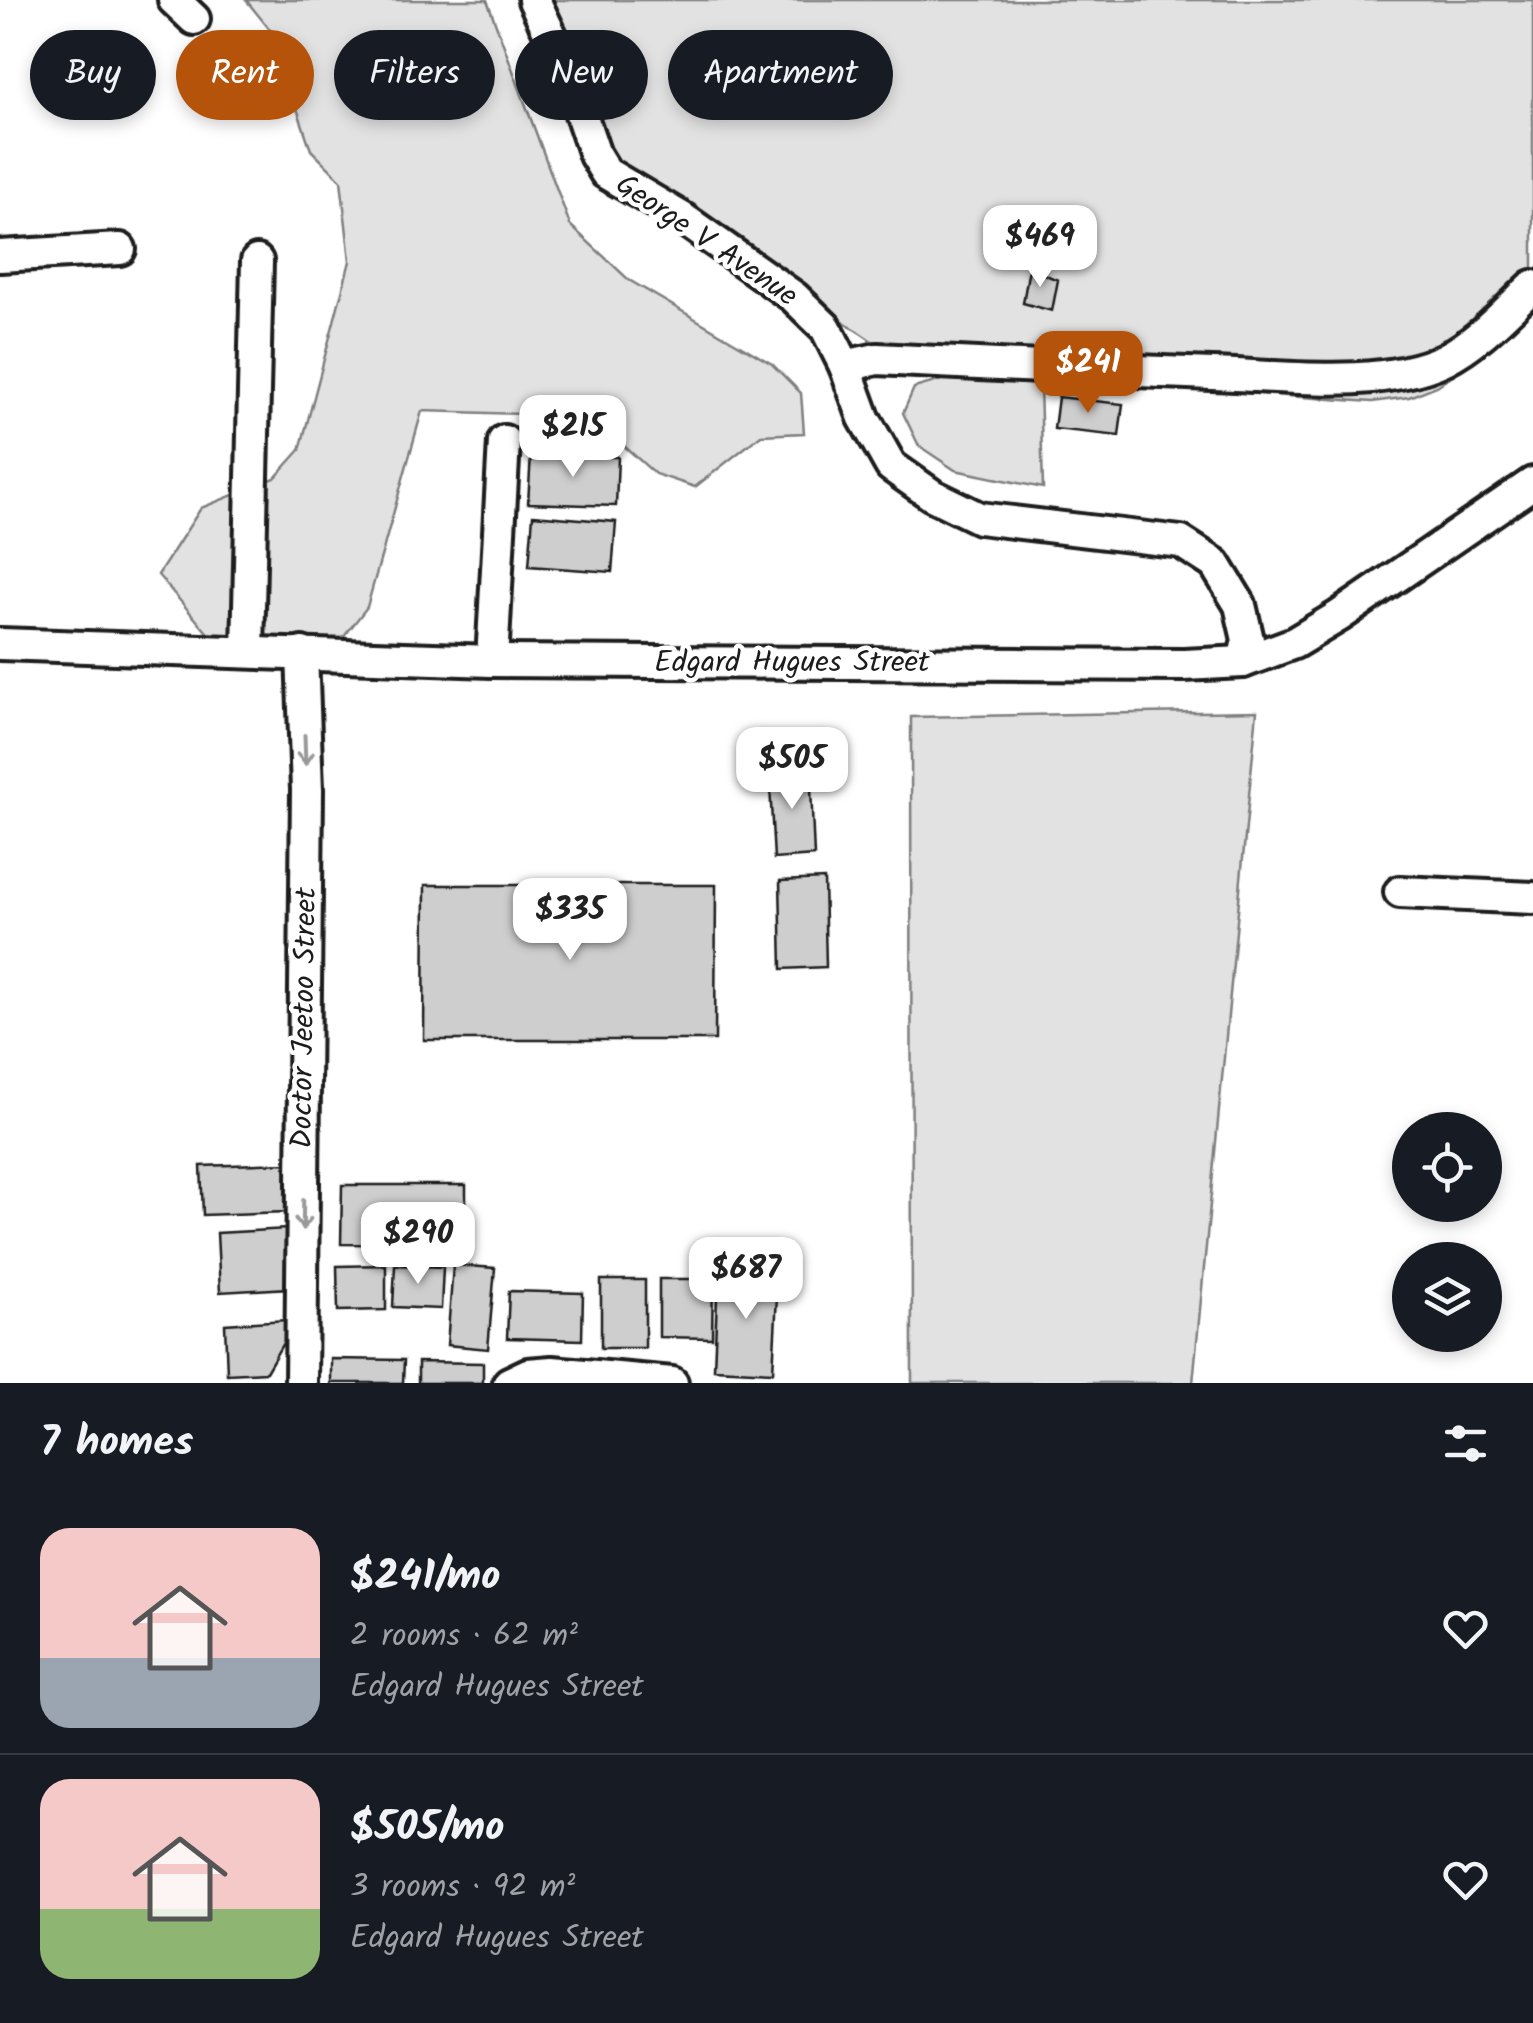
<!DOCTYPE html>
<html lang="en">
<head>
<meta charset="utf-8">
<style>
	:root { --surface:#171b24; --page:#242831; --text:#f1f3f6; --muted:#9ea1a6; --line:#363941; --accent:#b45309 }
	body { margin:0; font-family:Kalam,sans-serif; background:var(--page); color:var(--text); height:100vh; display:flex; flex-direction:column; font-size:38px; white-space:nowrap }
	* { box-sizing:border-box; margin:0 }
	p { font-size:32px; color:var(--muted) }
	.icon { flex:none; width:55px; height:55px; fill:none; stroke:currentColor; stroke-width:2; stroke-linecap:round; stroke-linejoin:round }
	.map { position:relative; height:1383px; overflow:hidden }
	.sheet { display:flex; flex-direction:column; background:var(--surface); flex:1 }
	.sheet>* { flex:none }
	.guide { position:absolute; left:30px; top:30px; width:1000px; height:90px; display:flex; gap:20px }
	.tools { position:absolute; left:1392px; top:1112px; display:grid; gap:20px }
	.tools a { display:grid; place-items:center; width:110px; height:110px; border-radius:50%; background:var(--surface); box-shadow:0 5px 15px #0003; font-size:50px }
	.price { position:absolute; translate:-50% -85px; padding:0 22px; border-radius:20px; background:#fff; color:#222; font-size:32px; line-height:65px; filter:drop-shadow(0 2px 5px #0008) }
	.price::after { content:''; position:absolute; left:50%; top:60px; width:30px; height:22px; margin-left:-15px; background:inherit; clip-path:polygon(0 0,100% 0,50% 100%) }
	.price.active { background:var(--accent); color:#fff }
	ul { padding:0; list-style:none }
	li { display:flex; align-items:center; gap:30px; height:250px; padding:0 40px }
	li+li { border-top:2px solid var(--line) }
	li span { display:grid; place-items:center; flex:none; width:280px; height:200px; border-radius:30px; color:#555 }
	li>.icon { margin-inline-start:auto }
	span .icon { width:120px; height:120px; fill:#fffc; stroke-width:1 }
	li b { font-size:42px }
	h2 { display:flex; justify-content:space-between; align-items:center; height:120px; padding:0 40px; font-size:42px }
	.tag { padding:0 35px; border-radius:45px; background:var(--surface); box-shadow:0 5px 15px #0003; font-size:35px; line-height:90px }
	.tag.active { background:var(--accent); color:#fff }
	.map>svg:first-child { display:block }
	.green { fill:#e2e2e2; stroke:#7f7f7f; stroke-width:2.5 }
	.building { fill:#cecece; stroke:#1c1c1c; stroke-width:2.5 }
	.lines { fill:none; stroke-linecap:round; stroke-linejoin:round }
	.minor-casing { stroke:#1c1c1c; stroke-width:38 }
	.minor { stroke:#fff; stroke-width:30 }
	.oneway { stroke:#999 }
	.labels { text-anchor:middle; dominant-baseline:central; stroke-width:9; stroke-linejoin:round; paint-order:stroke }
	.street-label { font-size:30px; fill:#1c1c1c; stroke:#fff }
</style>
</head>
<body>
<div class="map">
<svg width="1533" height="1383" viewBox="0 0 1533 1383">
	<rect width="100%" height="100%" fill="#fff"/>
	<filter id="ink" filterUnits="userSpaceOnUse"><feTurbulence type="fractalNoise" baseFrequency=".01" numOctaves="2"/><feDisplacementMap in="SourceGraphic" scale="20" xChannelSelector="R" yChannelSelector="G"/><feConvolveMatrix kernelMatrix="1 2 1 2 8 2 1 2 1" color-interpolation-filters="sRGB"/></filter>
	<g filter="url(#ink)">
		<g class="green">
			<polygon points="246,0 487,0 570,225 629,280 772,364 801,393 804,433 761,435 695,487 655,474 591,416 422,411 367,607 343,638 212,638 158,575 201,508 275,478 300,450 350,261 341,180 311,150 271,31"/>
			<polygon points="538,0 1533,0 1533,303 1467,366 1437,386 1409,397 1372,402 1219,391 1212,389 909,354 872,341 831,313 621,188"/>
			<polygon points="956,376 1040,385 1043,488 955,470 919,446 903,413 914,388"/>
			<polygon points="1257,711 1193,1383 912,1383 911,717"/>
		</g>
		<g class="building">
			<polygon points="1029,268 1058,280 1052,311 1023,303"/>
			<polygon points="1058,397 1123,404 1119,436 1054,429"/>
			<polygon points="531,455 618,457 616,506 528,503"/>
			<polygon points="533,515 616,522 612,572 529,566"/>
			<polygon points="810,765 814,856 774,859 769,767"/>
			<polygon points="824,879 826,967 782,969 780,881"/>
			<polygon points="425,885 716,885 715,1040 424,1040"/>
			<polygon points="287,1163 288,1212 203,1215 201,1166"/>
			<polygon points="342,1185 466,1185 466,1245 341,1244"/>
			<polygon points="287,1229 289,1288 220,1292 217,1233"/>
			<polygon points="386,1265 386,1310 338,1311 337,1266"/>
			<polygon points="395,1265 443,1267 441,1309 393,1307"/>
			<polygon points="453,1265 495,1268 488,1349 447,1345"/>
			<polygon points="718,1273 778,1276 773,1372 714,1369"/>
			<polygon points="659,1279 713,1279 712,1338 659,1337"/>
			<rect x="601" y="1280" width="44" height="68"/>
			<polygon points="509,1291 583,1293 582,1340 507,1338"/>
			<polygon points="286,1320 286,1338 266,1372 227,1374 225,1324"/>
			<polygon points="331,1359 404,1360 403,1383 331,1383"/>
			<polygon points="418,1362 483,1363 483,1383 418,1383"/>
		</g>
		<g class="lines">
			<defs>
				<g id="minor">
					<polyline points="174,0 194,19"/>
					<polyline points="534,0 563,61 595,155 606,173 682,218 794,297 826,328 845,366 864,418 891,466 932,495 979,518 1181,542 1215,564 1240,605 1248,640 1243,662"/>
					<polyline points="0,256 120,249"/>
					<path d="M845,366l32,-7c112,6 223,11 335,15 70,2 169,16 233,-15 34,-17 61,-48 88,-73"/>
					<polyline points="0,644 492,661 1184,665 1243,662 1294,643 1339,616 1533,483"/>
					<polyline points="248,651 257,261"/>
					<polyline points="492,661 504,441"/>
					<polyline points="1400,892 1533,898"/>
					<polyline points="301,1383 307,790 302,653"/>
					<polyline points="509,1383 528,1374 552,1372 672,1383"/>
				</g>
			</defs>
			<use href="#minor" class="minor-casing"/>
			<use href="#minor" class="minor"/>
		</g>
		<defs><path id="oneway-shaft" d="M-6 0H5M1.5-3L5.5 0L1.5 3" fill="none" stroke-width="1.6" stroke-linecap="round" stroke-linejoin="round" transform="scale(2.5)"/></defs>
		<g class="oneway">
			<use href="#oneway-shaft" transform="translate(305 750) rotate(88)"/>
			<use href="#oneway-shaft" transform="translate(303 1215) rotate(91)"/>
		</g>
	</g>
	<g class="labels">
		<g class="street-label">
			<text transform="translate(706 241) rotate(34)">George V Avenue</text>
			<text x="792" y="663">Edgard Hugues Street</text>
			<text transform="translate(305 1018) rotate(-89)">Doctor Jeetoo Street</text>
		</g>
	</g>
</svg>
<div class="tools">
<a><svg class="icon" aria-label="locate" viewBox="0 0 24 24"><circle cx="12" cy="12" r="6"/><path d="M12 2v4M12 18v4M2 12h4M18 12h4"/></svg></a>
<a><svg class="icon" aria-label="layers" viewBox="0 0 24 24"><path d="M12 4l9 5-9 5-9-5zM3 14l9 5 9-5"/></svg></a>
</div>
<b class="price" style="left:1040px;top:290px">$469</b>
<b class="price active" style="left:1088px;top:416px">$241</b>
<b class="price" style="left:573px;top:480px">$215</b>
<b class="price" style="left:792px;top:812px">$505</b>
<b class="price" style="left:570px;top:963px">$335</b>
<b class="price" style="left:418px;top:1287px">$290</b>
<b class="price" style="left:746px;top:1322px">$687</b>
<div class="guide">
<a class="tag">Buy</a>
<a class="tag active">Rent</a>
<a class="tag">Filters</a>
<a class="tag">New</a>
<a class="tag">Apartment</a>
</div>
</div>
<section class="sheet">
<h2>7 homes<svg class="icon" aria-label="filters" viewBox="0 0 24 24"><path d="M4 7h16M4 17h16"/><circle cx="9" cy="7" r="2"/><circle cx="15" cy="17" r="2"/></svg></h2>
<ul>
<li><span style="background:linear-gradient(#f6c9c9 65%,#9aa5b1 0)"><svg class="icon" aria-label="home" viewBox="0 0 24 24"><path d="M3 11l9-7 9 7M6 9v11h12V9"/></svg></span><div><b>$241/mo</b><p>2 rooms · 62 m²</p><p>Edgard Hugues Street</p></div><svg class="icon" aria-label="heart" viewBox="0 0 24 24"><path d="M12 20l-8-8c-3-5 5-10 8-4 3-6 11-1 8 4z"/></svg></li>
<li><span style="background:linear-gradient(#f6c9c9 65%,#8fb573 0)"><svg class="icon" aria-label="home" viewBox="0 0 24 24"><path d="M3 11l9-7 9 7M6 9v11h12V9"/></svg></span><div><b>$505/mo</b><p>3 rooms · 92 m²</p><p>Edgard Hugues Street</p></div><svg class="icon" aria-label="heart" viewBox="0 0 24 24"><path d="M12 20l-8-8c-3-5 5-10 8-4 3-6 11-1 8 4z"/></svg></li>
</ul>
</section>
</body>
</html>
